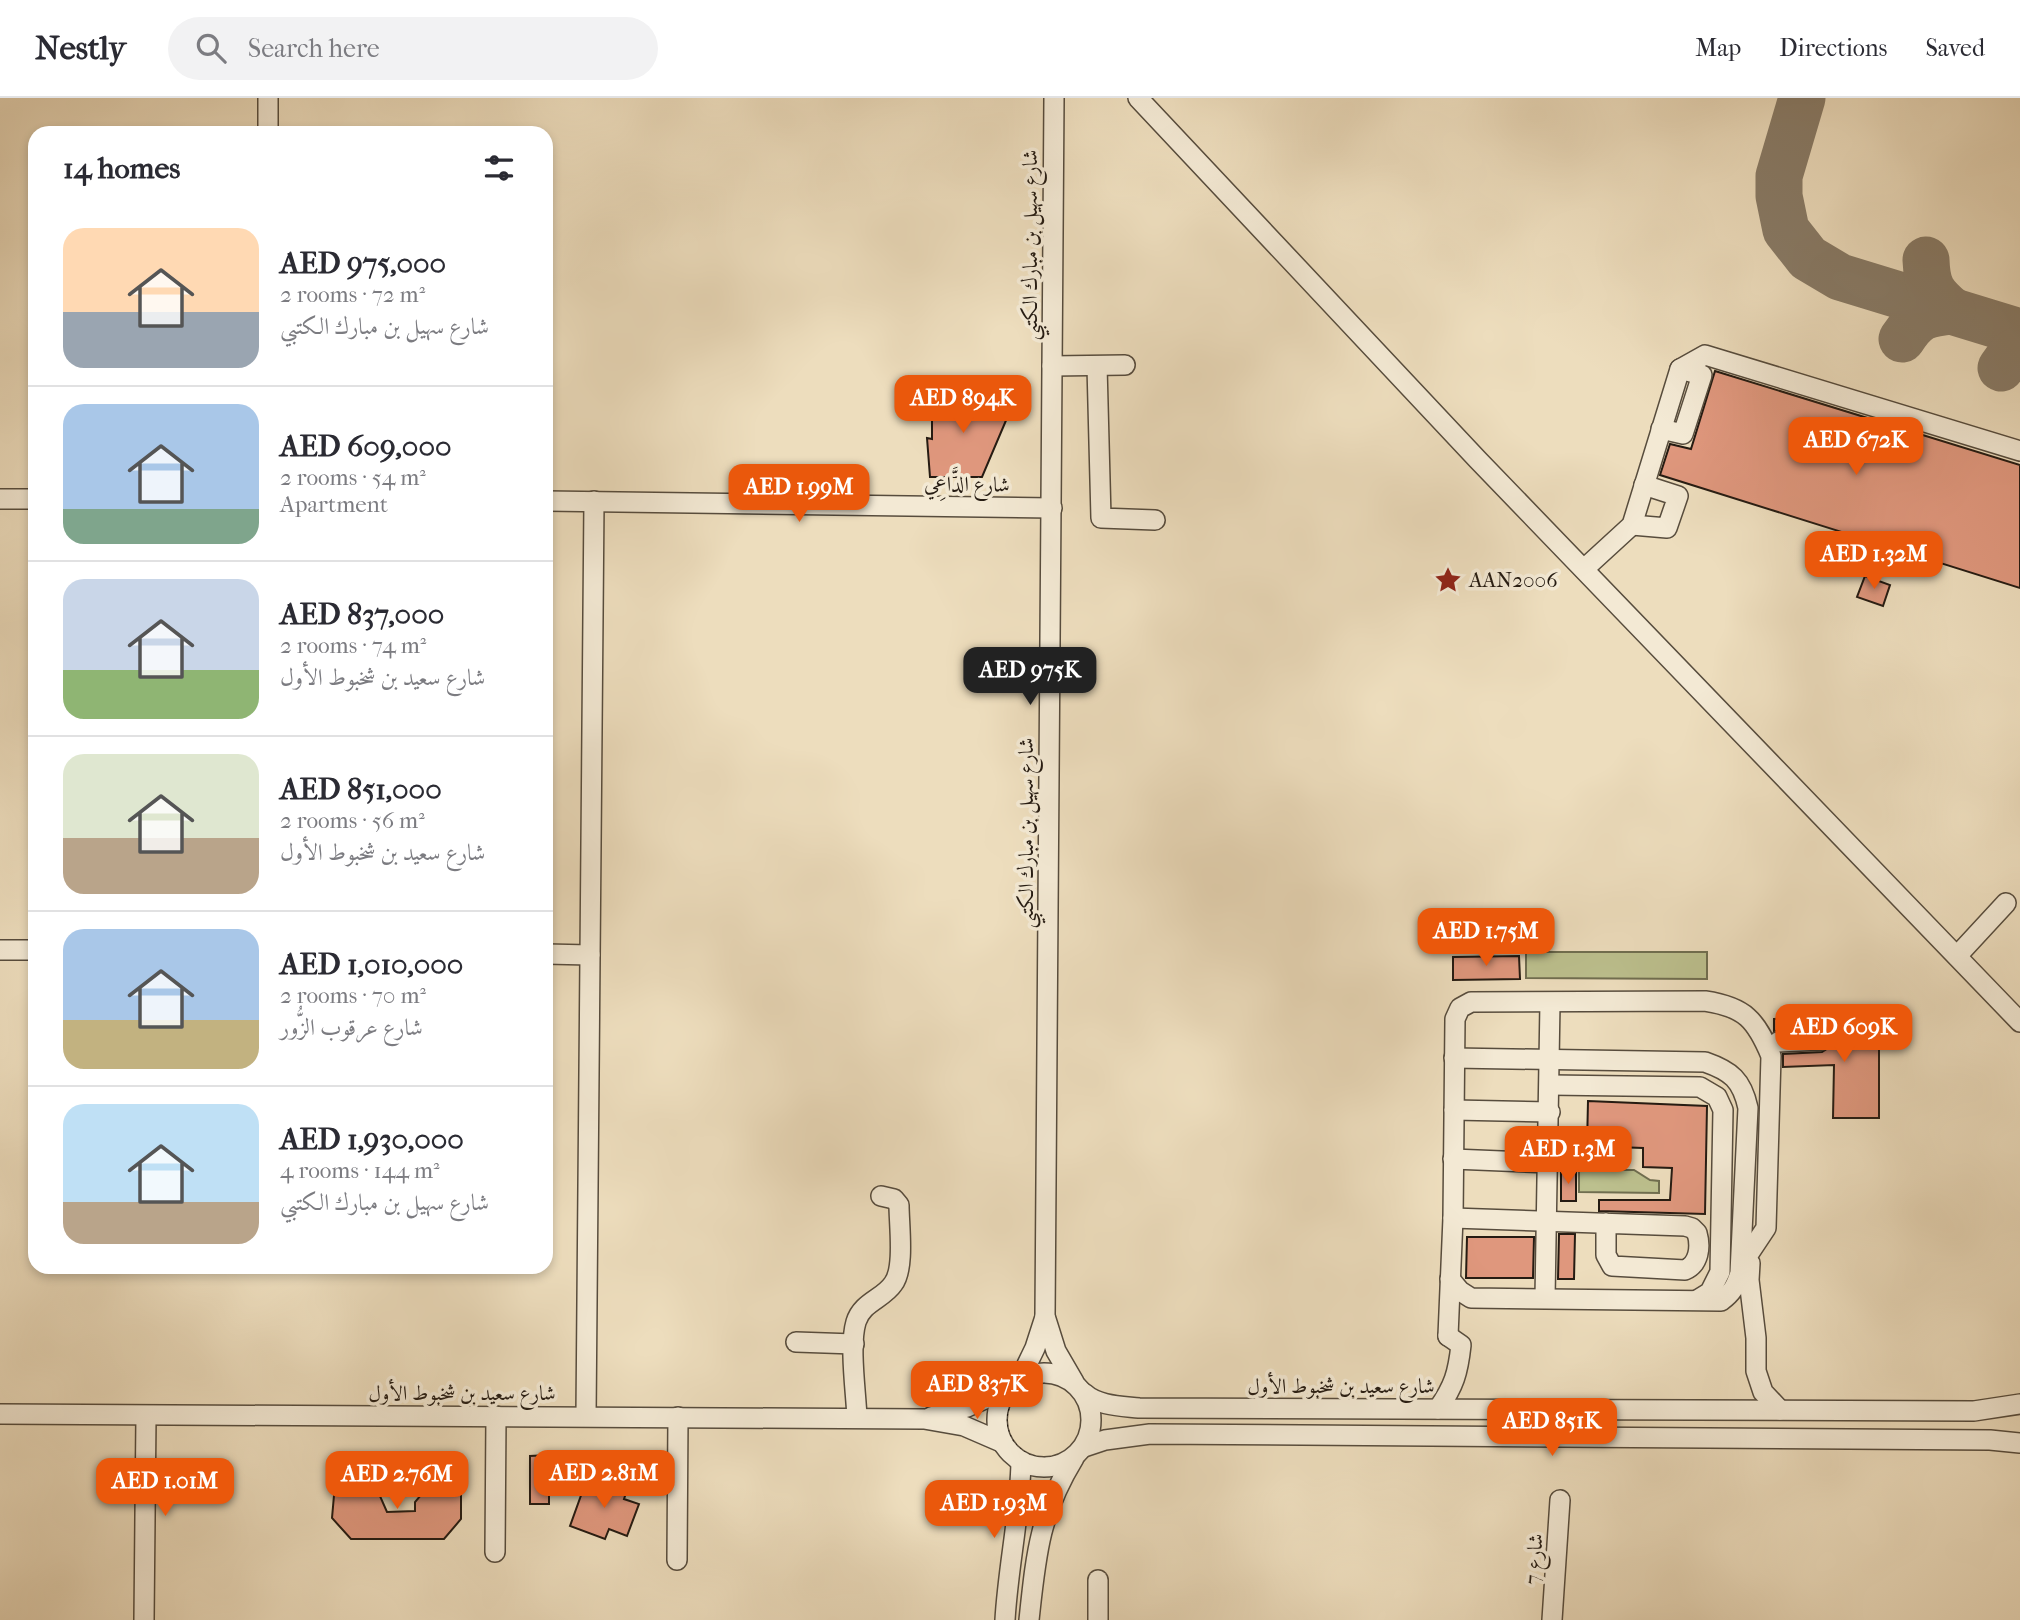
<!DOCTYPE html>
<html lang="en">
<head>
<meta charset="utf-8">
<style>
	:root { --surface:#fff; --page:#f2f2f3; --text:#2b2b33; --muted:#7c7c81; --line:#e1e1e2; --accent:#ea580c }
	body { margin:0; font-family:"IM FELL French Canon",Amiri,serif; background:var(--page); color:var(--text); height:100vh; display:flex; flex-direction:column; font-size:26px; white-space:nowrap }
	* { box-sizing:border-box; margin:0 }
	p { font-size:23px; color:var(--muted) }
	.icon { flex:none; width:38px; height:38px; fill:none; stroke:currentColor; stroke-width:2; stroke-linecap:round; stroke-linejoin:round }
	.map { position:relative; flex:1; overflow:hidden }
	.sheet { position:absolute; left:28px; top:28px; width:525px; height:1148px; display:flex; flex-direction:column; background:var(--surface); border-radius:21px; box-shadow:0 4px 10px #0003 }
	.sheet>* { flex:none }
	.price { position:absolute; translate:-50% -60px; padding:0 16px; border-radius:14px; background:var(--accent); color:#fff; font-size:23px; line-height:46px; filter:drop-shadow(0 2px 4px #0008) }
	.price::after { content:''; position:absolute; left:50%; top:42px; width:21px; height:16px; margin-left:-10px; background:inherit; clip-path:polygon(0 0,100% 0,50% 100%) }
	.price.current { background:#222; color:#fff }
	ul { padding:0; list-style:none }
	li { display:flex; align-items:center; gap:21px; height:175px; padding:0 35px }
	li+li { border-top:2px solid var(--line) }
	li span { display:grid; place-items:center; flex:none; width:196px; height:140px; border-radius:21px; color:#555 }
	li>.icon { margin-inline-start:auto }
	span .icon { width:84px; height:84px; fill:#fffc; stroke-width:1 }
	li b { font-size:30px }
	h2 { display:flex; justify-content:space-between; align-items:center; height:84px; padding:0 35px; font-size:30px }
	header { display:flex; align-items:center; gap:42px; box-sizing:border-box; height:98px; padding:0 35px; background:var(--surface); border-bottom:2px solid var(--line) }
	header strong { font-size:33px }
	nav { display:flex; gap:38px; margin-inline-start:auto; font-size:24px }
	.search { width:490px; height:63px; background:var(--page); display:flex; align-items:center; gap:18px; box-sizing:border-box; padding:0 24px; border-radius:38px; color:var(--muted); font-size:26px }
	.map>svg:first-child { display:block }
	.green { fill:#bcc08e; stroke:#706e50; stroke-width:2 }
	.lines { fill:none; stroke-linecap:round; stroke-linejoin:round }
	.taxiway { stroke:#897c68; stroke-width:47 }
	.building { fill:#df977d; stroke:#251b12; stroke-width:2 }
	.minor-casing { stroke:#574c3d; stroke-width:22 }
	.path { stroke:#251b12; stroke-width:3.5; stroke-dasharray:2 3.5; stroke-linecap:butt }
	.minor { stroke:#f3e9d4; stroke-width:19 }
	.labels { text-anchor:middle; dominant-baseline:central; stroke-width:7; stroke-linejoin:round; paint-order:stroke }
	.street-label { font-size:21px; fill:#251b12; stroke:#f3e9d4 }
	.poi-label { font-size:21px; fill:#251b12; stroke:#f3e9d4; text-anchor:start }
</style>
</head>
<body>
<header>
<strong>Nestly</strong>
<div class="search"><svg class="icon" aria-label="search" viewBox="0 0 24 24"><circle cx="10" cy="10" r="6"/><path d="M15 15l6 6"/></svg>Search here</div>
<nav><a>Map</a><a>Directions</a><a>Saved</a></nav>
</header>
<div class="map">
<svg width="2020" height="1522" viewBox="0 0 2020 1522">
	<rect width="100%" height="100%" fill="#edddbd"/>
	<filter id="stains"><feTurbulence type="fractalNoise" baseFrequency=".00286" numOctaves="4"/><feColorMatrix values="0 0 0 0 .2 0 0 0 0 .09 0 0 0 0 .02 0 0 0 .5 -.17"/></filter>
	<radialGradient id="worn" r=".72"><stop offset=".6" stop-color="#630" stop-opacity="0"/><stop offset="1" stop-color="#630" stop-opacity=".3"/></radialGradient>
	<g class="green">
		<polygon points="1526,854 1707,854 1707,881 1526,880"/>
		<polygon points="1579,1072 1634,1072 1650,1082 1659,1083 1659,1095 1579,1094"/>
	</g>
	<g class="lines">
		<g class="taxiway">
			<polyline points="1802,0 1779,78 1779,98 1786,132 1808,160 1840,179 2020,234"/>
			<path d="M1902,241c15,-23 23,-25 50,-28 -20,-17 -25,-24 -26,-51"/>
			<polyline points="2001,270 2011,256 2020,251"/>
		</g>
	</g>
	<g class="building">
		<polygon points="1715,273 2020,367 2020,490 1660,377 1670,346 1691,351"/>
		<polygon points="952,293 1010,313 982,379 930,379 927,340 932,341 932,296"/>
		<polygon points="1865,478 1890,487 1883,508 1857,499"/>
		<polygon points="1519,858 1520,881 1453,882 1453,859"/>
		<polygon points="1821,920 1821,924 1879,924 1879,1020 1833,1020 1834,967 1783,969 1783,956 1822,954 1831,948 1833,941 1827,932 1821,930 1774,933 1774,921"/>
		<polygon points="1588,1003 1707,1008 1705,1116 1599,1113 1599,1102 1670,1102 1672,1070 1643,1069 1643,1050 1587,1048"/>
		<rect x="1561" y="1073" width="15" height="30"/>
		<polygon points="1559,1136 1575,1136 1574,1181 1558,1181"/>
		<polygon points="1467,1139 1534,1139 1533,1180 1466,1180"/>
		<polygon points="549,1357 549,1406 530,1406 530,1358"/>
		<polygon points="336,1375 362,1377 361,1392 374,1393 380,1398 387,1414 415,1413 415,1404 426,1391 434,1391 435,1376 461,1376 461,1421 444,1441 351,1441 332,1420"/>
		<polygon points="588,1378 627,1392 624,1401 639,1406 627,1438 609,1431 605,1441 570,1428"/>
	</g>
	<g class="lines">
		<defs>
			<g id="minor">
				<polyline points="1054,0 1045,1218 1056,1253 1074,1284"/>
				<polyline points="1138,0 1478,362 2020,924"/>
				<polyline points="268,35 268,0"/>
				<polyline points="1052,268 1125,267"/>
				<polyline points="1097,268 1101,420 1155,422"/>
				<polyline points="1661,331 1683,336 1702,277 1680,271"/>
				<polyline points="0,401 35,401"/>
				<polyline points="546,403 1052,410"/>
				<polyline points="1632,427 1667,430 1678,398 1644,387"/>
				<polyline points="1584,471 1632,427 1680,271 1705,257 2020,353"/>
				<polyline points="0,852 35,852"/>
				<polyline points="546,856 590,857"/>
				<polyline points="1957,858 2006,805"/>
				<polyline points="1778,944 1821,942"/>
				<polyline points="1550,987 1700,989 1717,999 1723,1012 1720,1174 1710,1194 1697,1202"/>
				<polyline points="1454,1012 1550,1014"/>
				<polyline points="1453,1061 1549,1065"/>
				<path d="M1453,1120l232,8 7,2 5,5c4,14 2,31 -12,37l-73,-4 -6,-11v-32"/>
				<polyline points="1750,1165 1749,1182 1756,1240 1756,1273 1763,1294 1780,1312"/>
				<path d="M1450,1181l10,12 11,7 250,3c11,-8 15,-15 19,-28l8,-165c-6,-28 -17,-37 -43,-46l-251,-4"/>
				<polyline points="1545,1200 1550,905"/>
				<path d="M1448,1238l5,-118 2,-199 5,-11 11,-6 234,-1c40,6 51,19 66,55l-5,172 -16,24"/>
				<polyline points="796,1244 854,1246"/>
				<circle cx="1044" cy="1322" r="47"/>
				<polyline points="1020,1281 1035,1250 1045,1219"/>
				<path d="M1084,1295c14,13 37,13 55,15l835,3 46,-7"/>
				<path d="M1438,1311c16,-23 20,-36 23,-64l-13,-9"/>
				<polyline points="0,1316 924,1321 964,1328 1001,1344"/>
				<polyline points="586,1318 594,403"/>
				<polyline points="931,1319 967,1309 1009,1290"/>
				<path d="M857,1320c-1,-26 -8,-72 -1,-96 6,-20 27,-23 37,-38 12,-15 6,-59 6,-79l-5,-6 -13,-3"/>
				<polyline points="1084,1349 1105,1342 1150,1336 1990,1342 2020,1345"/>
				<polyline points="495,1454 496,1318"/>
				<polyline points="677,1462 678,1319"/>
				<polyline points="1098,1482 1098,1522"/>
				<polyline points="144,1522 146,1318"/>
				<path d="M1005,1522c3,-53 15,-105 16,-158"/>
				<path d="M1029,1522c7,-65 10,-105 45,-162"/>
				<polyline points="1552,1522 1560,1402"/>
			</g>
		</defs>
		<use href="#minor" class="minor-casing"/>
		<circle class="path" cx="1045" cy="1322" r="39"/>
		<use href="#minor" class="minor"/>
	</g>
	<defs>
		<symbol id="sight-bare" viewBox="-9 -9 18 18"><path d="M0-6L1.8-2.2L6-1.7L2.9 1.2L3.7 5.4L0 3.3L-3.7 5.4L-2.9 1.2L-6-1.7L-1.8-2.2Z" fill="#8f2418" stroke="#f3e9d4" stroke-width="2.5" paint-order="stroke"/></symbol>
	</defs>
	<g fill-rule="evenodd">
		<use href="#sight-bare" x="1429" y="463" width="38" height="38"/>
	</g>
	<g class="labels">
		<g class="street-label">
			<text transform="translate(1030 147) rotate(-90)">شارع سهيل بن مبارك الكتبي</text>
			<text transform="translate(967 386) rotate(1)">شارع الدَّاعِي</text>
			<text transform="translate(1026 735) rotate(-90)">شارع سهيل بن مبارك الكتبي</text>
			<text x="1341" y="1288">شارع سعيد بن شخبوط الأول</text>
			<text x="462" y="1295">شارع سعيد بن شخبوط الأول</text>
			<text transform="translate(1534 1461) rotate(-86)">شارع 7</text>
		</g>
		<g class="poi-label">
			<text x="1469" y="482">AAN2006</text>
		</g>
	</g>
	<rect width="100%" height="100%" filter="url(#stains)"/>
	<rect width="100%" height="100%" fill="url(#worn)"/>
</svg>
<b class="price" style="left:963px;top:337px">AED 894K</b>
<b class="price" style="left:1856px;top:379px">AED 672K</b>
<b class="price" style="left:799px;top:426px">AED 1.99M</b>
<b class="price" style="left:1874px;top:493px">AED 1.32M</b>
<b class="price current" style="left:1030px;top:609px">AED 975K</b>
<b class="price" style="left:1486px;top:870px">AED 1.75M</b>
<b class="price" style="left:1844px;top:966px">AED 609K</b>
<b class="price" style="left:1568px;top:1088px">AED 1.3M</b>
<b class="price" style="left:977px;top:1323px">AED 837K</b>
<b class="price" style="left:1552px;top:1360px">AED 851K</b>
<b class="price" style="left:604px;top:1412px">AED 2.81M</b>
<b class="price" style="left:397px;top:1413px">AED 2.76M</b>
<b class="price" style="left:165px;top:1420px">AED 1.01M</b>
<b class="price" style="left:994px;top:1442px">AED 1.93M</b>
<section class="sheet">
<h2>14 homes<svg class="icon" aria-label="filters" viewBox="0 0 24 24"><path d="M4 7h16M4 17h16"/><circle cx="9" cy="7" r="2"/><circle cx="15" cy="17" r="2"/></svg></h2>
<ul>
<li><span style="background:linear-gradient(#ffd9b3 60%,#9aa5b1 0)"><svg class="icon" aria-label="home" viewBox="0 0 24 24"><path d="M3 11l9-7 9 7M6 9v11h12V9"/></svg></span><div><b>AED 975,000</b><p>2 rooms · 72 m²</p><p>شارع سهيل بن مبارك الكتبي</p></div></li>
<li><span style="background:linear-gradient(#a9c7e8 75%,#7fa58c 0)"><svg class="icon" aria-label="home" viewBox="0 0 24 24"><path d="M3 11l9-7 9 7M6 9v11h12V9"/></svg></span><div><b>AED 609,000</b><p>2 rooms · 54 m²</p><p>Apartment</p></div></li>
<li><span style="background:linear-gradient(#c9d6e8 65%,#8fb573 0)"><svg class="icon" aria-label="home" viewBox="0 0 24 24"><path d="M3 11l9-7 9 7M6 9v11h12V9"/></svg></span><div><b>AED 837,000</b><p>2 rooms · 74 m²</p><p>شارع سعيد بن شخبوط الأول</p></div></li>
<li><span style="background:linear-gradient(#dfe7d0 60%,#b9a48a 0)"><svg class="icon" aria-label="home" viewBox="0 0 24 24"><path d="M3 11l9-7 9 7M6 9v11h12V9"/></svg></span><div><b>AED 851,000</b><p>2 rooms · 56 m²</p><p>شارع سعيد بن شخبوط الأول</p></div></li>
<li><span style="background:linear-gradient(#a9c7e8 65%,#c2b280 0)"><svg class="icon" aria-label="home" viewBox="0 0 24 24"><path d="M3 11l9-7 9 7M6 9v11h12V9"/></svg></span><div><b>AED 1,010,000</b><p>2 rooms · 70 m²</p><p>شارع عرقوب الزُّور</p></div></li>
<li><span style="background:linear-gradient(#bfe0f5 70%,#b9a48a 0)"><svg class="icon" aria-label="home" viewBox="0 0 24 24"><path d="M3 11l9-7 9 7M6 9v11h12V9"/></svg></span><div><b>AED 1,930,000</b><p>4 rooms · 144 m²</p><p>شارع سهيل بن مبارك الكتبي</p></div></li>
</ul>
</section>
</div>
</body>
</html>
